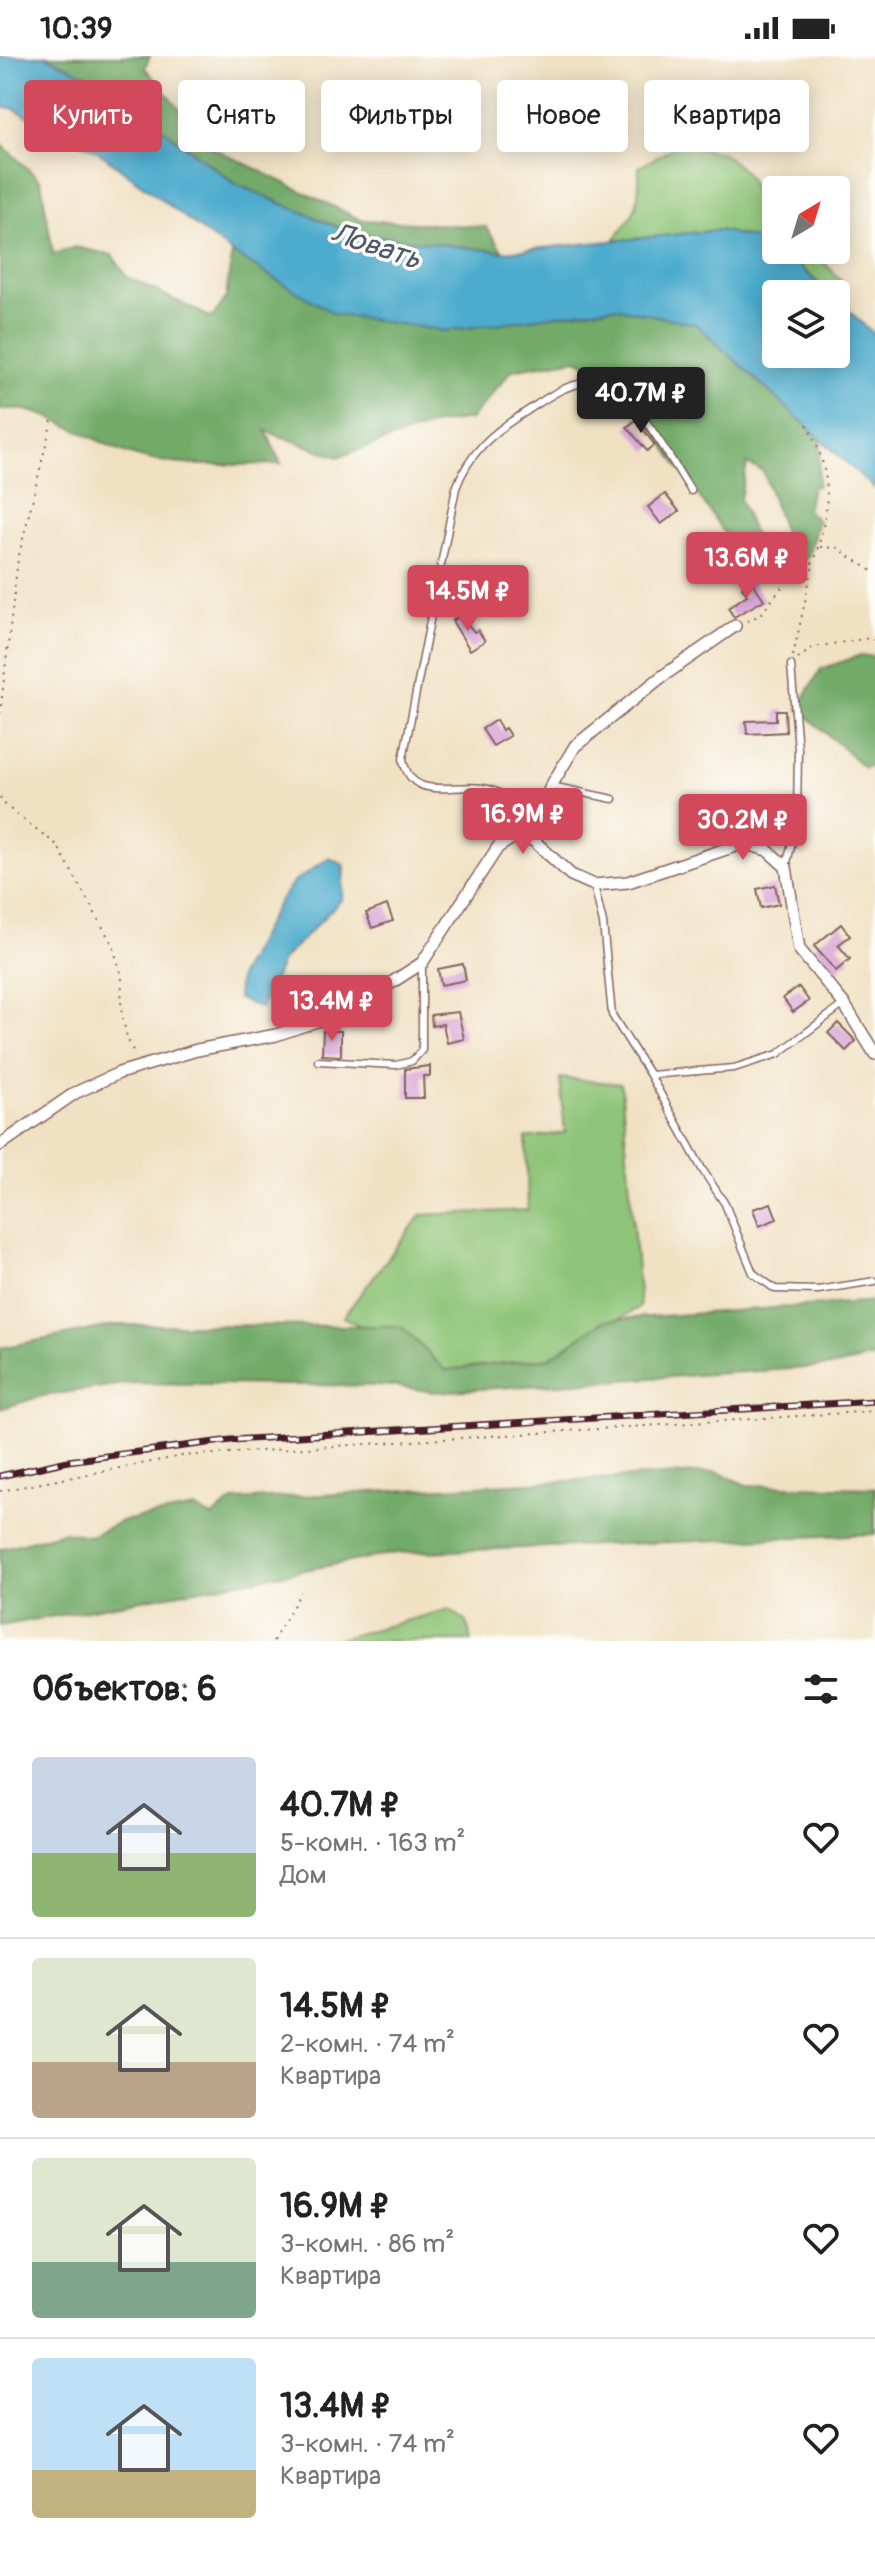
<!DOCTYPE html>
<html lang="ru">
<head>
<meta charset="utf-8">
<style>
	:root { --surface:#fff; --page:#f2f2f2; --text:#222; --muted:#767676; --line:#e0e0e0; --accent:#d1495b }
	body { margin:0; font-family:Pangolin,sans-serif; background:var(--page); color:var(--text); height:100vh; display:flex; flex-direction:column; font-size:30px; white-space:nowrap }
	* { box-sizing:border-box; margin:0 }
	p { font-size:26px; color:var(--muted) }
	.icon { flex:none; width:44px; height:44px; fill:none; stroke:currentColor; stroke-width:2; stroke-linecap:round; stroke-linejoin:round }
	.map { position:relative; height:1585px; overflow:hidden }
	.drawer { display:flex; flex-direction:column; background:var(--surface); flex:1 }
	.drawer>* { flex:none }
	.top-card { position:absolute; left:24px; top:24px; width:828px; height:72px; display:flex; gap:16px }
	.needle { width:52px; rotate:38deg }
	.tools { position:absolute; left:762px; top:120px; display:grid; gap:16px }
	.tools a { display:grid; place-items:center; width:88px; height:88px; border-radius:8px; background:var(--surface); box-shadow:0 4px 20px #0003; font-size:40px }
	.price { position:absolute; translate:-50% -68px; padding:0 18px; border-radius:8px; background:var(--accent); color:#fff; font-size:26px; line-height:52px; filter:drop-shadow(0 2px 4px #0008) }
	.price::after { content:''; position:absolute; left:50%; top:48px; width:24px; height:18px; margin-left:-12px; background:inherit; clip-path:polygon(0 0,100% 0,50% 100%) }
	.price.selected { background:#222; color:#fff }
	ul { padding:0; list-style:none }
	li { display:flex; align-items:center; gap:24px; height:200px; padding:0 32px }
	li+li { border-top:2px solid var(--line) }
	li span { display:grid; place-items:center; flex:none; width:224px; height:160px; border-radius:8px; color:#555 }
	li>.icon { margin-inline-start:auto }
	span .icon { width:96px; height:96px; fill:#fffc; stroke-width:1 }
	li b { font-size:34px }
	h2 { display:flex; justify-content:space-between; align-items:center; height:96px; padding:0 32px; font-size:34px }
	.pill { padding:0 28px; border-radius:8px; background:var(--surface); box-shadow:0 4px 20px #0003; font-size:28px; line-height:72px }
	.pill.selected { background:var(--accent); color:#fff }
	.status { display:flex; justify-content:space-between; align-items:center; height:56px; padding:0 40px; background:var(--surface); direction:ltr }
	.status svg { height:22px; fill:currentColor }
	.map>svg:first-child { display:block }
	.green { fill:#8ec477; stroke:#6c7251; stroke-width:2 }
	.forest { fill:#72aa68; stroke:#5e644a; stroke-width:2 }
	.water { fill:#4eaccd; stroke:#4c667c; stroke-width:2 }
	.building { fill:#d9a5d7 }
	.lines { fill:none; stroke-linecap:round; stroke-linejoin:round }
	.lane-casing { stroke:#846360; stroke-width:9 }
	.street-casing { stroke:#846360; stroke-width:14 }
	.path { stroke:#846360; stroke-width:2; stroke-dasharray:2 6; stroke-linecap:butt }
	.lane { stroke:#fff; stroke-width:6 }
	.street { stroke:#fff; stroke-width:11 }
	.rail-casing { stroke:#4a1f2b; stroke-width:7 }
	.rail { stroke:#fdfcf7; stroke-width:4; stroke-dasharray:12; stroke-linecap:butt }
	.labels { text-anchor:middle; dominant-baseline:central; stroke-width:7; stroke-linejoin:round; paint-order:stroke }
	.water-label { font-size:30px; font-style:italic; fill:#4c576c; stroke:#fdfcf7 }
</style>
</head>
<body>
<div class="status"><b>10:39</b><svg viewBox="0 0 49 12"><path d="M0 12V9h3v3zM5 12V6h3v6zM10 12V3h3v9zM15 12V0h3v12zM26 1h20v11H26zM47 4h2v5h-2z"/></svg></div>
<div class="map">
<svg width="875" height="1585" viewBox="0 0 875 1585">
	<rect width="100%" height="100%" fill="#fdfcf7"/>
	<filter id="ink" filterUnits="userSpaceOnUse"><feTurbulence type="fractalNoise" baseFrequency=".0125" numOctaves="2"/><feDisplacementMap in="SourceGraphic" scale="16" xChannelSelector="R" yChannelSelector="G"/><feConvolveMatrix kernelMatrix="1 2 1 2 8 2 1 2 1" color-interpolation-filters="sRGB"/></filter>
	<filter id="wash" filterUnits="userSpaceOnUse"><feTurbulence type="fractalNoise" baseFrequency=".006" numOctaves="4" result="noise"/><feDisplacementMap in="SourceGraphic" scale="32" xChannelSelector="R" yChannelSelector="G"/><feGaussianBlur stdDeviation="1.8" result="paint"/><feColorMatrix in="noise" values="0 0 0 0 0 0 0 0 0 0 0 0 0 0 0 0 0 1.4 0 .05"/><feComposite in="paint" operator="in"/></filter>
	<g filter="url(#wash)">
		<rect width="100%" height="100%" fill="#f0e1c3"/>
		<g class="green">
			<path d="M678,89l45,8 21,18 32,53v21l-57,-15 -106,11c24,-29 27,-36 26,-74z"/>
			<polygon points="782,194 813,194 846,230 849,255 836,243 836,238 830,238"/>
			<polygon points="560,1022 621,1028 640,1251 549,1302 445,1314 343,1261 421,1159 528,1154 526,1082 565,1077"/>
			<polygon points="449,1553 466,1565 472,1585 331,1585"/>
		</g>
		<g class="forest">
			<polygon points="45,0 150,0 145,12 213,92 361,164 486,171 503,196 351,177 236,128 102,27"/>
			<path d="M0,87l41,38 12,73 22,-7 37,8 15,22 85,41 14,-20 6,-45 103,61 110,17 169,-24 82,17 125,115 -3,47 -6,1 -5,23 11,11 -10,36 -13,8 -32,-94 -16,-7 -7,35 24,62 -16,7 -103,-151 5,-28 -74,-30 -64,11 -41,49 -36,5 -97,33 -72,-26 15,33c-51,0 -106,6 -154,-11 -34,-11 -93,-53 -127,-43z"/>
			<polygon points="861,599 875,601 875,706 865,712 798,652 821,613"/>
			<polygon points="875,1245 875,1301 835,1310 434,1336 396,1330 130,1327 42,1340 0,1353 0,1292 116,1269 401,1270 445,1314 549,1302 605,1264"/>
			<polygon points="717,1416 746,1429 875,1432 875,1478 397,1497 0,1570 0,1493 63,1476 91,1480 122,1465 195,1452 212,1461 234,1444"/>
		</g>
		<g class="water">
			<polygon points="0,0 45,0 102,27 235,128 351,177 503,196 719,174 774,187 776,194 782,194 830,238 776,238 776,298 836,298 836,243 875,279 875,433 696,268 614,251 445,275 335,258 232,197 96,94 12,52 0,51"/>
			<polygon points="329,802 344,809 342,843 283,903 261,952 237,942 239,920 278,847 293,827"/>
		</g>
		<g id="blocks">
			<g class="building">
				<polygon points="636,364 655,389 647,395 627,371"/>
				<polygon points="665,438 679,455 661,468 648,451"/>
				<polygon points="752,525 764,544 734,561 728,552 747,539 742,531"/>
				<polygon points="461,559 474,576 478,574 485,585 470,594 452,565"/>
				<polygon points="776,654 785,654 786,676 747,678 746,665 776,664"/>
				<polygon points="496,664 502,674 505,672 510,680 493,690 482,673"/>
				<polygon points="756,752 772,752 775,771 756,772"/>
				<polygon points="775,829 779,848 761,852 757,833"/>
				<polygon points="387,849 393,865 372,872 366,857"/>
				<polygon points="841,868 850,880 838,889 850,903 836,915 814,890"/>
				<polygon points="463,908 466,924 441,929 438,913"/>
				<polygon points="799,931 809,945 793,956 783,942"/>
				<polygon points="458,956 464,983 447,987 443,968 432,970 431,959"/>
				<polygon points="838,967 856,985 846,995 828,977"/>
				<polygon points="323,975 341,975 341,1000 322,999"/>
				<polygon points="430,1010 430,1020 423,1020 424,1042 405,1042 405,1013"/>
				<polygon points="771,1147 777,1163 759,1170 753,1153"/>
			</g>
		</g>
	</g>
	<g filter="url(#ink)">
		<use href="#blocks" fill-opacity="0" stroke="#846360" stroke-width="2"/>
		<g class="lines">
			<defs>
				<g id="lane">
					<polyline points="551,730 613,743"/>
					<path d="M532,783c-7,-15 -14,-31 -27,-42 -34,-27 -92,16 -102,-38l53,-271c13,-35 37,-56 68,-75 19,-12 37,-27 60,-30 46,-6 85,75 107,108"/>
					<polyline points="786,811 797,765 798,693 791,609"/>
					<polyline points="594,829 603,867 612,959 650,1019 702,1113 725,1148 753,1217 775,1233 818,1234 875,1225"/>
					<polyline points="318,1005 396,1009 412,1005 422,994 422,907"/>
					<polyline points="650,1019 734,1012 778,998 844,948"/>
				</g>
				<g id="street">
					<polyline points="533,784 571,819 594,829 628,826 744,787 767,794 786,811 799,893 844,948 875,998"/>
					<polyline points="0,1089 75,1037 119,1017 197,994 276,979 349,954 422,907 498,791 514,781 533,784 536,765 551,730 575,690 660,622 735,570"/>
				</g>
			</defs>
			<use href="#lane" class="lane-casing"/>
			<use href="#street" class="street-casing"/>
			<g class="path">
				<polyline points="820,491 837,492 875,517"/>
				<path d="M747,565l13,-6 30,-38 24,-15c17,-60 20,-86 -9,-142"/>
				<polyline points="793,600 813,509"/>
				<polyline points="798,603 813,591 871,582 875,585"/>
				<polyline points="0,658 18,503 52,364"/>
				<polyline points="0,741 6,750 57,789 112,888 122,920 121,953 127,982 135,999"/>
				<polyline points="0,1435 182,1400 875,1355"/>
				<polyline points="273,1585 301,1536"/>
			</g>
			<use href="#lane" class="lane"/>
			<use href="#street" class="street"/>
			<defs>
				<polyline id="rail" points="0,1420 68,1405 231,1384 875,1345"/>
			</defs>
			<use href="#rail" class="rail-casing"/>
			<use href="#rail" class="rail"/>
		</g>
	</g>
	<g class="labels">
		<g class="water-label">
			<text transform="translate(376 190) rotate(18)">Ловать</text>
		</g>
	</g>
</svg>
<div class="tools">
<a><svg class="needle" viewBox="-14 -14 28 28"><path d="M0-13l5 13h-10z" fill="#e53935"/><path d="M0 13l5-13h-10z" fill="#767676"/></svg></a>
<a><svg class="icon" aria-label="layers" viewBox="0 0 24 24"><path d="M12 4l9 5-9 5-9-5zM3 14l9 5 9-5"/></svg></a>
</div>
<b class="price selected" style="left:641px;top:379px">40.7M ₽</b>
<b class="price" style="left:747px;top:544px">13.6M ₽</b>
<b class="price" style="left:468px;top:577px">14.5M ₽</b>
<b class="price" style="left:523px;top:800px">16.9M ₽</b>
<b class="price" style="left:743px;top:806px">30.2M ₽</b>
<b class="price" style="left:332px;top:987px">13.4M ₽</b>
<div class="top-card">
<a class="pill selected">Купить</a>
<a class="pill">Снять</a>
<a class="pill">Фильтры</a>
<a class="pill">Новое</a>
<a class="pill">Квартира</a>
</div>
</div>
<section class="drawer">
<h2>Объектов: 6<svg class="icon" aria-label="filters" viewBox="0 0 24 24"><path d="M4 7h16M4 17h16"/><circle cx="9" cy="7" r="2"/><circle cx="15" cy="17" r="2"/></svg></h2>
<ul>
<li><span style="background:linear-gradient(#c9d6e8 60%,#8fb573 0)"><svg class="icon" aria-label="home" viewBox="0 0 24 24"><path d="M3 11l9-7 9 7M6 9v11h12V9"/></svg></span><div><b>40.7M ₽</b><p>5-комн. · 163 m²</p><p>Дом</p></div><svg class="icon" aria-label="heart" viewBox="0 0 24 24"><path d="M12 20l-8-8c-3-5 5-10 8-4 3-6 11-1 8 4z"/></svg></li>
<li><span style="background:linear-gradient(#dfe7d0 65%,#b9a48a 0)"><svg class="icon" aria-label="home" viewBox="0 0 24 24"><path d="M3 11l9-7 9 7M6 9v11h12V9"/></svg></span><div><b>14.5M ₽</b><p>2-комн. · 74 m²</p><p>Квартира</p></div><svg class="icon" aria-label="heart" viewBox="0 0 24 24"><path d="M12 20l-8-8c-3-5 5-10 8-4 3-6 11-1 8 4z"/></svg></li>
<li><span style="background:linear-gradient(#dfe7d0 65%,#7fa58c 0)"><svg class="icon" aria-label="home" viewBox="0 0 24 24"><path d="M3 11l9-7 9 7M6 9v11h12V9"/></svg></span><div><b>16.9M ₽</b><p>3-комн. · 86 m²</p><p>Квартира</p></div><svg class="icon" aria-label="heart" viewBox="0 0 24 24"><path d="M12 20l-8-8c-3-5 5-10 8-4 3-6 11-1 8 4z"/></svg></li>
<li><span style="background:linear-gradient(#bfe0f5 70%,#c2b280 0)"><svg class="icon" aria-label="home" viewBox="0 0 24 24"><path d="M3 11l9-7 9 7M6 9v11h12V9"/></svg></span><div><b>13.4M ₽</b><p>3-комн. · 74 m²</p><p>Квартира</p></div><svg class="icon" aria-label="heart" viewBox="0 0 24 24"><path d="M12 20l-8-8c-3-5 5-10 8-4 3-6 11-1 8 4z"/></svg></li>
</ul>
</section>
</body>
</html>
